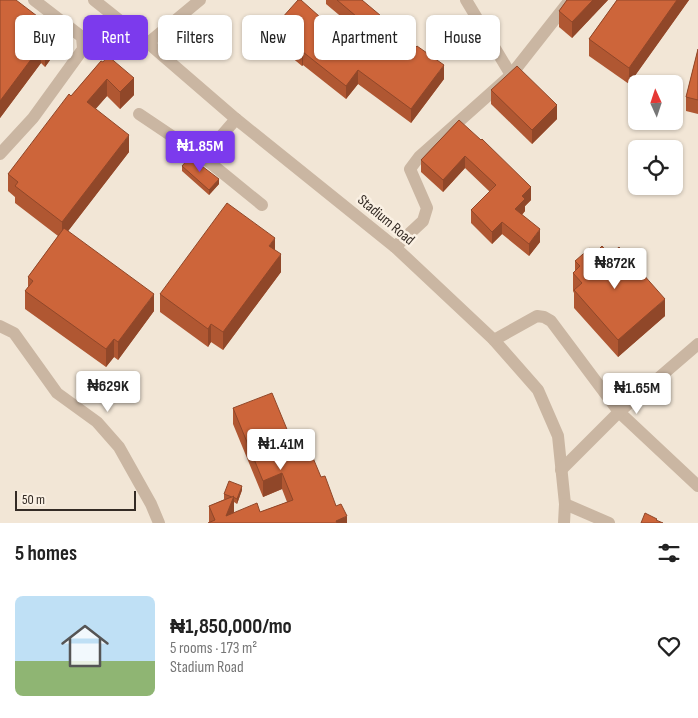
<!DOCTYPE html>
<html lang="en">
<head>
<meta charset="utf-8">
<style>
	:root { --surface:#fff; --page:#f2f2f2; --text:#222; --muted:#767676; --accent:#7c3aed }
	body { margin:0; font-family:"Sofia Sans Condensed",sans-serif; background:var(--page); color:var(--text); height:100vh; display:flex; flex-direction:column; font-size:19px; white-space:nowrap }
	* { box-sizing:border-box; margin:0 }
	p { font-size:16px; color:var(--muted) }
	.icon { flex:none; width:28px; height:28px; fill:none; stroke:currentColor; stroke-width:2; stroke-linecap:round; stroke-linejoin:round }
	.map { position:relative; height:523px; overflow:hidden }
	.sheet { display:flex; flex-direction:column; background:var(--surface); flex:1 }
	.sheet>* { flex:none }
	.banner { position:absolute; left:15px; top:15px; width:669px; height:45px; display:flex; gap:10px }
	.needle { width:32px; rotate:357deg }
	.controls { position:absolute; left:628px; top:75px; display:grid; gap:10px }
	.controls a { display:grid; place-items:center; width:55px; height:55px; border-radius:8px; background:var(--surface); box-shadow:0 1px 4px #0004; font-size:25px }
	.scale { position:absolute; left:15px; bottom:12px; width:121px; box-sizing:border-box; padding-left:5px; border:2px solid #342b25; border-top:0; font-size:14px; line-height:18px; white-space:nowrap; color:#342b25; -webkit-text-stroke:4px #faf0e3; paint-order:stroke }
	.price { position:absolute; translate:-50% -42px; padding:0 11px; border-radius:5px; background:#fff; color:#222; font-size:16px; line-height:32px; filter:drop-shadow(0 1px 2px #0008) }
	.price::after { content:''; position:absolute; left:50%; top:30px; width:15px; height:11px; margin-left:-8px; background:inherit; clip-path:polygon(0 0,100% 0,50% 100%) }
	.price.active { background:var(--accent); color:#fff }
	ul { padding:0; list-style:none }
	li { display:flex; align-items:center; gap:15px; height:125px; padding:0 15px }
	li span { display:grid; place-items:center; flex:none; width:140px; height:100px; border-radius:8px; color:#555 }
	li>.icon { margin-inline-start:auto }
	span .icon { width:60px; height:60px; fill:#fffc; stroke-width:1 }
	li b { font-size:21px }
	h2 { display:flex; justify-content:space-between; align-items:center; height:60px; padding:0 15px; font-size:21px }
	.pill { padding:0 18px; border-radius:8px; background:var(--surface); box-shadow:0 1px 4px #0004; font-size:18px; line-height:45px }
	.pill.active { background:var(--accent); color:#fff }
	.map>svg:first-child { display:block }
	.lines { fill:none; stroke-linecap:round; stroke-linejoin:round }
	.minor { stroke:#cab6a2; stroke-width:12 }
	.wall { fill:#b05732 }
	.shaded-wall { fill:#904729 }
	.building { fill:#cd653a; stroke:#904729 }
	.labels { text-anchor:middle; dominant-baseline:central; stroke-width:5; stroke-linejoin:round; paint-order:stroke }
	.street-label { font-size:15px; fill:#342b25; stroke:#faf0e3 }
</style>
</head>
<body>
<div class="map">
<svg width="698" height="523" viewBox="0 0 698 523">
	<rect width="100%" height="100%" fill="#f2e6d6"/>
	<g class="lines">
		<g class="minor">
			<polyline points="94,0 148,43 236,119 395,247 494,340 538,390 558,436 565,504 564,523"/>
			<polyline points="466,0 511,75"/>
			<polyline points="148,43 200,0"/>
			<polyline points="139,114 203,157 236,119"/>
			<polyline points="0,154 33,118 83,49 82,37 34,0"/>
			<polyline points="203,157 262,205"/>
			<polyline points="395,247 423,221 427,208 410,169 419,157 511,75 570,0"/>
			<polyline points="0,326 14,333 57,393 97,422 119,447 151,504 159,523"/>
			<polyline points="494,340 537,316 544,317 551,321 619,412 698,486"/>
			<polyline points="561,470 619,412 698,344"/>
			<polyline points="565,504 609,523"/>
		</g>
	</g>
	<g class="wall">
		<polygon points="0,0 58,49 45,67 41,63 0,118"/>
		<polygon points="326,0 362,0 393,33 444,79 411,123 358,84 346,99 303,65 302,66 273,42 273,28 347,41 357,30 326,4"/>
		<polygon points="567,0 608,0 572,38 559,27 559,11"/>
		<polygon points="617,0 689,0 629,84 589,56 589,39"/>
		<polygon points="698,49 698,114 686,111 686,97"/>
		<polygon points="101,61 134,95 120,109 107,96 95,109 129,152 68,231 154,311 118,360 114,357 106,367 25,309 25,291 28,287 28,277 58,236 15,203 15,197 8,191 8,174 71,96"/>
		<polygon points="491,90 557,119 532,144 491,104"/>
		<polygon points="459,120 531,200 525,206 525,211 522,215 540,242 529,256 502,234 492,244 471,223 471,210 490,192 465,168 443,192 421,172 421,160"/>
		<polygon points="182,166 219,184 209,195 182,171"/>
		<polygon points="275,250 281,272 223,350 211,342 208,347 160,312 160,294"/>
		<polygon points="594,254 665,316 618,357 574,308 574,293 573,291 573,273 575,271 575,261"/>
		<polygon points="233,408 291,439 321,477 336,506 347,523 209,523 209,506 225,499 224,499 224,494 242,490 237,504 234,502 234,513 260,512 287,502 282,489 263,497 233,424"/>
	</g>
	<g class="shaded-wall">
		<polygon points="593,0 608,0 572,38 572,22"/>
		<polygon points="677,0 689,0 629,84 629,68"/>
		<polygon points="393,26 393,39 389,30"/>
		<polygon points="58,32 58,49 45,67 45,50"/>
		<polygon points="41,46 41,63 0,118 0,101"/>
		<polygon points="303,52 303,65 302,66 302,53"/>
		<polygon points="444,65 444,79 411,123 411,109"/>
		<polygon points="358,70 358,84 346,99 346,86"/>
		<polygon points="134,78 134,95 120,109 120,92"/>
		<polygon points="107,79 107,96 87,119 87,102"/>
		<polygon points="557,105 557,119 532,144 532,130"/>
		<polygon points="129,135 129,152 62,239 62,222"/>
		<polygon points="465,156 465,168 443,192 443,180"/>
		<polygon points="219,179 219,184 209,195 209,190"/>
		<polygon points="531,187 531,200 525,206 525,211 515,222 515,209 522,196"/>
		<polygon points="502,222 502,234 492,244 492,232"/>
		<polygon points="540,229 540,242 529,256 529,244"/>
		<polygon points="275,238 275,256 269,246"/>
		<polygon points="281,254 281,272 223,350 223,332"/>
		<polygon points="154,294 154,311 118,360 118,342"/>
		<polygon points="665,299 665,316 618,357 618,340"/>
		<polygon points="211,324 211,342 208,347 208,329"/>
		<polygon points="114,339 114,357 106,367 106,349"/>
		<polygon points="282,473 282,489 263,497 263,481"/>
		<polygon points="242,486 242,490 237,504 237,499"/>
		<polygon points="234,496 234,512 230,523 226,516"/>
		<polygon points="347,516 347,523 336,523 336,521"/>
	</g>
	<g class="building">
		<polygon points="0,0 16,0 58,32 45,50 41,46 0,101"/>
		<polygon points="298,0 301,0 347,41 363,22 337,0 362,0 393,26 389,30 414,49 417,46 444,65 411,109 358,70 346,86 303,52 302,53 273,28"/>
		<polygon points="567,0 593,0 572,22 559,11"/>
		<polygon points="617,0 677,0 629,68 589,39"/>
		<polygon points="698,49 698,100 686,97"/>
		<polygon points="108,56 134,78 120,92 107,79 87,102 129,135 62,222 15,186 18,182 8,174 69,94 71,96 101,61 103,62"/>
		<polygon points="517,66 557,105 532,130 491,90"/>
		<polygon points="459,120 481,140 482,139 531,187 522,196 525,199 515,209 540,229 529,244 502,222 492,232 471,210 496,185 465,156 443,180 421,160"/>
		<polygon points="190,157 219,179 209,190 182,166"/>
		<polygon points="227,203 275,238 269,246 281,254 223,332 211,324 208,329 160,294"/>
		<polygon points="64,228 154,294 118,342 114,339 106,349 25,291 33,281 28,277"/>
		<polygon points="602,246 610,255 619,247 665,299 618,340 574,290 582,283 573,273 580,266 575,261 590,248 594,254"/>
		<polygon points="272,393 291,439 303,434 321,477 325,476 336,506 341,504 347,516 336,521 337,523 208,523 215,520 209,506 234,496 226,516 257,503 260,512 293,500 282,473 263,481 233,408"/>
		<polygon points="229,481 242,486 237,499 233,497 234,496 232,497 224,494"/>
		<polygon points="645,513 657,519 656,520 663,523 641,523"/>
	</g>
	<g class="labels">
		<g class="street-label">
			<text transform="translate(386 220) rotate(40)">Stadium Road</text>
		</g>
	</g>
</svg>
<div class="controls">
<a><svg class="needle" viewBox="-14 -14 28 28"><path d="M0-13l5 13h-10z" fill="#e53935"/><path d="M0 13l5-13h-10z" fill="#767676"/></svg></a>
<a><svg class="icon" aria-label="locate" viewBox="0 0 24 24"><circle cx="12" cy="12" r="6"/><path d="M12 2v4M12 18v4M2 12h4M18 12h4"/></svg></a>
</div>
<div class="scale">50 m</div>
<b class="price active" style="left:200px;top:173px">₦1.85M</b>
<b class="price" style="left:615px;top:290px">₦872K</b>
<b class="price" style="left:108px;top:413px">₦629K</b>
<b class="price" style="left:637px;top:415px">₦1.65M</b>
<b class="price" style="left:281px;top:471px">₦1.41M</b>
<div class="banner">
<a class="pill">Buy</a>
<a class="pill active">Rent</a>
<a class="pill">Filters</a>
<a class="pill">New</a>
<a class="pill">Apartment</a>
<a class="pill">House</a>
</div>
</div>
<section class="sheet">
<h2>5 homes<svg class="icon" aria-label="filters" viewBox="0 0 24 24"><path d="M4 7h16M4 17h16"/><circle cx="9" cy="7" r="2"/><circle cx="15" cy="17" r="2"/></svg></h2>
<ul>
<li><span style="background:linear-gradient(#bfe0f5 65%,#8fb573 0)"><svg class="icon" aria-label="home" viewBox="0 0 24 24"><path d="M3 11l9-7 9 7M6 9v11h12V9"/></svg></span><div><b>₦1,850,000/mo</b><p>5 rooms · 173 m²</p><p>Stadium Road</p></div><svg class="icon" aria-label="heart" viewBox="0 0 24 24"><path d="M12 20l-8-8c-3-5 5-10 8-4 3-6 11-1 8 4z"/></svg></li>
</ul>
</section>
</body>
</html>
